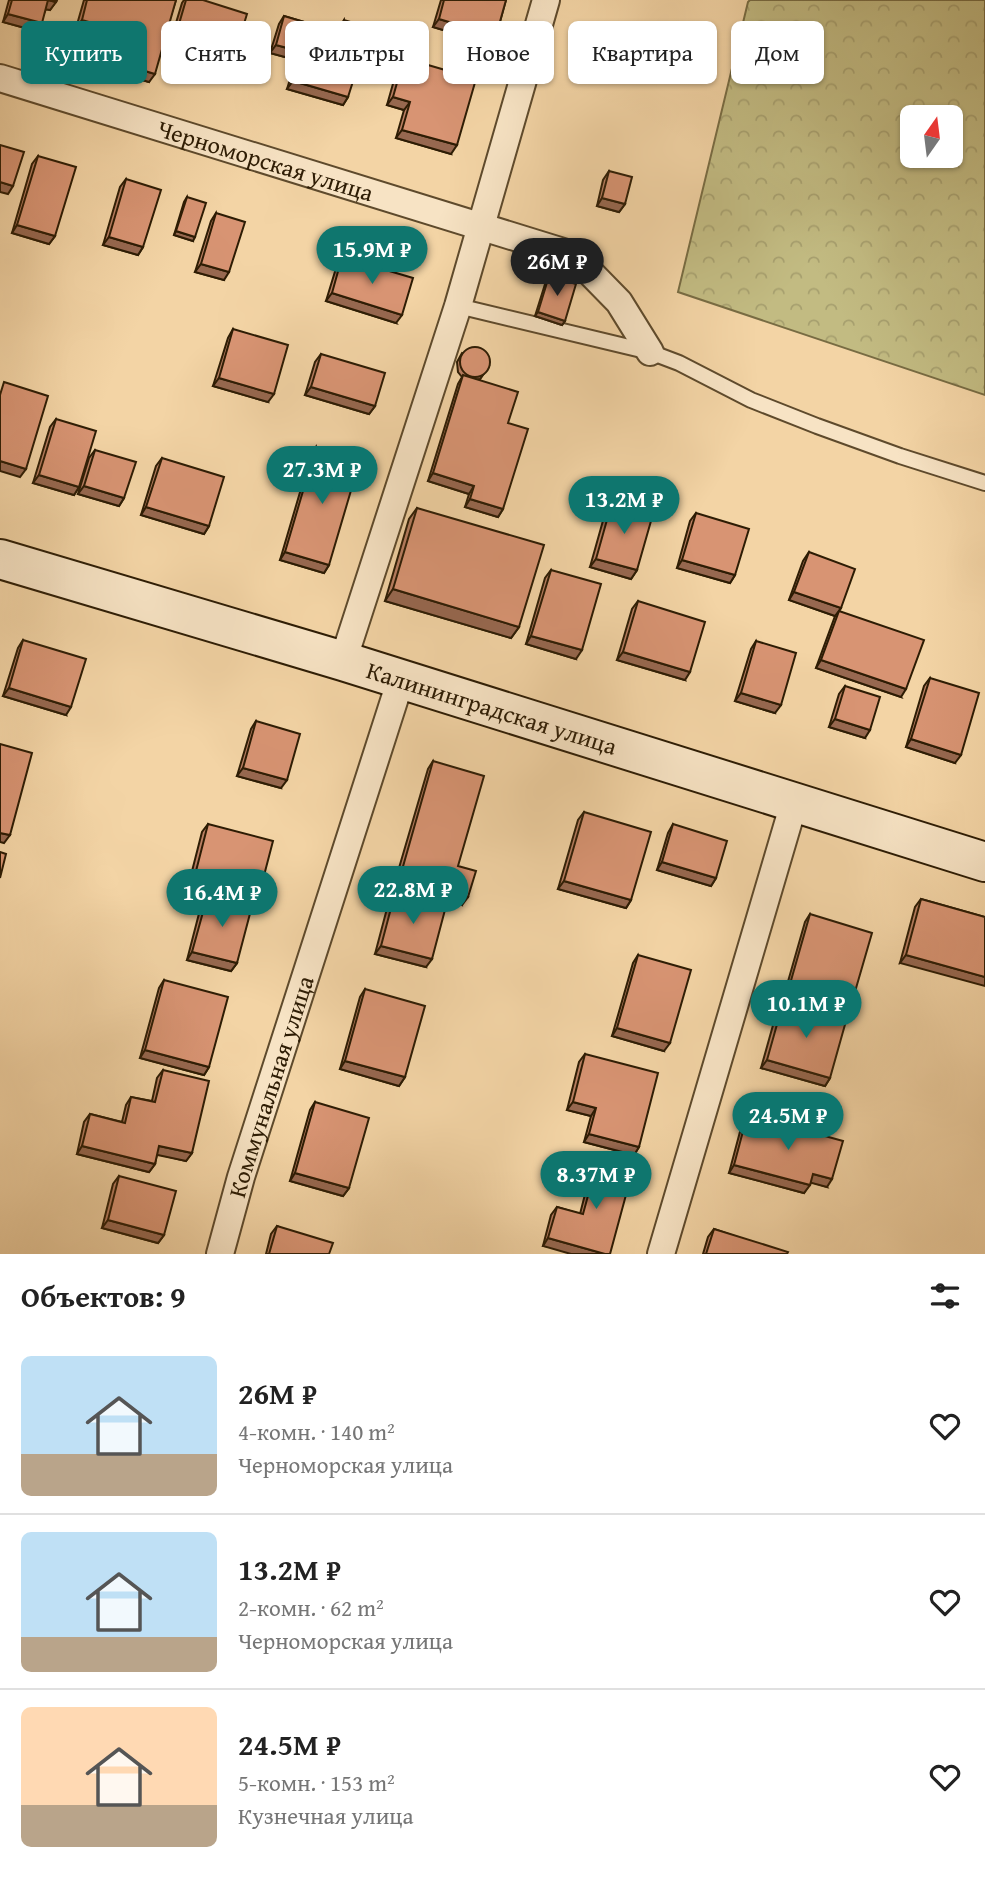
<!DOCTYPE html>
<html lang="ru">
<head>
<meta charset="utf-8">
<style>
	:root { --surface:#fff; --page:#f2f2f2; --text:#222; --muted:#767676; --line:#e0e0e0; --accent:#0f766e }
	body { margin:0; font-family:"Gentium Book Plus",serif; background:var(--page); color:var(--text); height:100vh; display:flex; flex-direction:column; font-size:26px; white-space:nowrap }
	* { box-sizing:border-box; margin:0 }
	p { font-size:23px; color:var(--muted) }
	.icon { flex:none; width:38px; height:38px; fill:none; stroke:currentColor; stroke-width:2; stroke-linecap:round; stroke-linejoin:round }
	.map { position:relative; height:1254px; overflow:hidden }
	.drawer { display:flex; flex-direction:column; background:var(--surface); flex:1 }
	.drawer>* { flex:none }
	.top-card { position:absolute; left:21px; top:21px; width:943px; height:63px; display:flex; gap:14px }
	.needle { width:46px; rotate:14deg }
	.controls { position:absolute; left:900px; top:105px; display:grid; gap:14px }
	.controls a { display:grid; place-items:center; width:63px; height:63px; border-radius:10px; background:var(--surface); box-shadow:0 2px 5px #0004; font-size:35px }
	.price { position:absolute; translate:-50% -60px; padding:0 16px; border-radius:24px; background:var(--accent); color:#fff; font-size:23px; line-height:46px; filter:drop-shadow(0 2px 4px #0008) }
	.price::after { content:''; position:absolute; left:50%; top:42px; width:21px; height:16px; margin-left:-10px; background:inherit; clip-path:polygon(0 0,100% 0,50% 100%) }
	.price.on { background:#222; color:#fff }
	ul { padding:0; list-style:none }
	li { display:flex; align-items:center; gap:21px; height:175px; padding:0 21px }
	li+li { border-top:2px solid var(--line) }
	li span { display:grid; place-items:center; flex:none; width:196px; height:140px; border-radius:10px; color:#555 }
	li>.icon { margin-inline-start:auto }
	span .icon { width:84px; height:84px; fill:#fffc; stroke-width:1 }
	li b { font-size:30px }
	h2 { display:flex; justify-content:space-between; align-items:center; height:84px; padding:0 21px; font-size:30px }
	.pill { padding:0 24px; border-radius:10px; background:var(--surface); box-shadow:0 2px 5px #0004; font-size:24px; line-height:63px }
	.pill.on { background:var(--accent); color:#fff }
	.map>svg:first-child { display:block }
	.forest { fill:url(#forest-crowns); stroke:#786c43; stroke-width:2; fill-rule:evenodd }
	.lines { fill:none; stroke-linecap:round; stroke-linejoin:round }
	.lane-casing { stroke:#5e4a2c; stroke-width:18 }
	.street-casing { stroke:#5e4a2c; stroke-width:30 }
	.secondary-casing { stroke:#2d1c04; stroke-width:42 }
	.lane { stroke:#f7e3c4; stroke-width:14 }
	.street { stroke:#f7e3c4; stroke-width:26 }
	.secondary { stroke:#f7e3c4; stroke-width:38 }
	.wall { fill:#ba7f63; stroke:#2d1c04; stroke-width:2 }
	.shaded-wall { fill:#976850; stroke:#2d1c04; stroke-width:2 }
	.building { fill:#d89473; stroke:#2d1c04; stroke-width:2 }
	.labels { text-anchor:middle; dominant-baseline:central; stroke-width:5; stroke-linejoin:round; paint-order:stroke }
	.street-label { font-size:24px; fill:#2d1c04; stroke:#f7e3c4 }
</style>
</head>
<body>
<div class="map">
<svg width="985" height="1254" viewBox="0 0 985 1254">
	<defs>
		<pattern id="forest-crowns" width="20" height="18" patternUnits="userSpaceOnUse" patternTransform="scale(1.75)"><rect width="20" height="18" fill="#c2bb82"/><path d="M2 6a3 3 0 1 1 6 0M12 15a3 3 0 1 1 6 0" fill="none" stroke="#a7a06f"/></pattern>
	</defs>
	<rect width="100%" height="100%" fill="#f3d4a5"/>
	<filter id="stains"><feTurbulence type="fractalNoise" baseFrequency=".00286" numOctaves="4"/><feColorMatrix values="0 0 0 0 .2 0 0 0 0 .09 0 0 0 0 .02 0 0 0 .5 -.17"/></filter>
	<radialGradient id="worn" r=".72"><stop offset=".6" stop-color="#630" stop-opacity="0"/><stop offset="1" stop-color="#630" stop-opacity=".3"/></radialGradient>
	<path class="forest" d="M750,0h235v395l-307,-103 70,-290zM912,117h38v39h-38z"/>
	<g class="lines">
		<defs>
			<polyline id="lane" points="458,306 650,352 679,363 751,400 817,426 900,456 985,483"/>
			<g id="street">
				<path id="s1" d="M0,78l573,177 46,47 31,50"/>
				<polyline points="343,661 458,306 546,0"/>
				<path id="s2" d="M220,1254l21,-77 160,-498"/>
				<polyline points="661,1254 794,803"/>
			</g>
			<g id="secondary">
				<path id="s3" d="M0,559l343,102 642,201"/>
			</g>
		</defs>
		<use href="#lane" class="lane-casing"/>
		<use href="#street" class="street-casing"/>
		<use href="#secondary" class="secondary-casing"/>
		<use href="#lane" class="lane"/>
		<use href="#street" class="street"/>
		<use href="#secondary" class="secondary"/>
	</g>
	<g class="wall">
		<polygon points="9,0 57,0 50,10 46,9 36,31 3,22"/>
		<polygon points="84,0 176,0 149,82 122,74 131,44 76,28"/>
		<polygon points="184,0 203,0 231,66 225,74 166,56 182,3"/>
		<polygon points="441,0 506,0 496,36 490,44 433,27"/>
		<polygon points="284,16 338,32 339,28 344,20 348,97 343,105 287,89 296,60 270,53 279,24"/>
		<polygon points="404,58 451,154 396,138 404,110 387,105 398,66"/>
		<polygon points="38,156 55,236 49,244 12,233 32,164"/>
		<polygon points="609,171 625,204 619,212 597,206 603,180"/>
		<polygon points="126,179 143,247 138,255 103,245 120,187"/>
		<polygon points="187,197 193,241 174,235 184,202"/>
		<polygon points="216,213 224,280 195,272 211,221"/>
		<polygon points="342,257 396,323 326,301 337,265"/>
		<polygon points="549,276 565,321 562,325 535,316 546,281"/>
		<polygon points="233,329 268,402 213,386 228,338"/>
		<polygon points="462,353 489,366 480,379 476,379 508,423 503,509 498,517 465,507 469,494 428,481 458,384 462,377 458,372 457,362"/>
		<polygon points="321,354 375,406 369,414 305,395 315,362"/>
		<polygon points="56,419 79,487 74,495 33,483 50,427"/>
		<polygon points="316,447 329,565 324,573 280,560 311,455"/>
		<polygon points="95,450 124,498 119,506 78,494 89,458"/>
		<polygon points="162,458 209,526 204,534 141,515 156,466"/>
		<polygon points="612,502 637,570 631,579 590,567 606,510"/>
		<polygon points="417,508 519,627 511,638 385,601 409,519"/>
		<polygon points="696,513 735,575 730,583 677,568 690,521"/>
		<polygon points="809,552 841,608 839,611 901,697 816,668 835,616 789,600 803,561"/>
		<polygon points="551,570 576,659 526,644 545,578"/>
		<polygon points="638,601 685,680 617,660 632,609"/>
		<polygon points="23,640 66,715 3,696 18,648"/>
		<polygon points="756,641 775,713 735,701 751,649"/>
		<polygon points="930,678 955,763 906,747 924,686"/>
		<polygon points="845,686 865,738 829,727 839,694"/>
		<polygon points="256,721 281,788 237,776 251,729"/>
		<polygon points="433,761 458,866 462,905 394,885 428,769"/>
		<polygon points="584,812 631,900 626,908 558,889 578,820"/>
		<polygon points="208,824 261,887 255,895 190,879 202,832"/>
		<polygon points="673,824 716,878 711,886 657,870 668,833"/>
		<polygon points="395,893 426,967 375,954 389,901"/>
		<polygon points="208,894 237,963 231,971 187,960 202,902"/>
		<polygon points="921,899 985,917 900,963 915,907"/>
		<polygon points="810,914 846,1010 785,992 805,922"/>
		<polygon points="638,955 664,1051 612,1036 633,963"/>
		<polygon points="164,980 209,1067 204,1075 140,1058 159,988"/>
		<polygon points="365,989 405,1077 399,1086 340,1069 360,997"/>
		<polygon points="783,1003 830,1078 825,1086 761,1068 777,1011"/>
		<polygon points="585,1054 639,1147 634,1155 584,1142 591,1116 567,1110 579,1062"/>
		<polygon points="163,1070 192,1153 186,1161 157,1154 155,1164 149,1172 77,1154 84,1122 90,1114 122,1122 126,1105 131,1097 152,1101 157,1078"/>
		<polygon points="315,1102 349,1188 343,1196 290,1181 310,1110"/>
		<polygon points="746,1120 782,1130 785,1125 827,1187 811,1182 804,1193 729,1173 741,1128"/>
		<polygon points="598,1159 610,1254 543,1246 551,1215 557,1207 580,1214 592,1167"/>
		<polygon points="119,1176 164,1235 158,1243 102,1228 113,1184"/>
		<polygon points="277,1226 329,1254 266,1254 271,1234"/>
		<polygon points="714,1229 787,1254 703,1254 708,1237"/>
	</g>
	<g class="shaded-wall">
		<polygon points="48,0 56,2 50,10 43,9"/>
		<polygon points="8,14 42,23 36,31 3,22"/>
		<polygon points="439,19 496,36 490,44 433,27"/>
		<polygon points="82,20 136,36 131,44 76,28"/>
		<polygon points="276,45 302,52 296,60 270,53"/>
		<polygon points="172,48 231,66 225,74 166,56"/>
		<polygon points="128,66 155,74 149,82 122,74"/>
		<polygon points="293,81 348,97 343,105 287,89"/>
		<polygon points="393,97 410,102 404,110 387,105"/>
		<polygon points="402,130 457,145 451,154 396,138"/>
		<polygon points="0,182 13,186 8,194 0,192"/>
		<polygon points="602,198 625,204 619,212 597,206"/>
		<polygon points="17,225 55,236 49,244 12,233"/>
		<polygon points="176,231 195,237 193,241 174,235"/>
		<polygon points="109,237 143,247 138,255 103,245"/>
		<polygon points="201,264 229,272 224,280 195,272"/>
		<polygon points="332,293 402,315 396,323 326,301"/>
		<polygon points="538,312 565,321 562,325 535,316"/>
		<polygon points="483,375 480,379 469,381 472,377"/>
		<polygon points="219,378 274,394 268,402 213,386"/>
		<polygon points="311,387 375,406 369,414 305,395"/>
		<polygon points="0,461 26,469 20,477 0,471"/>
		<polygon points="433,473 474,486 469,494 428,481"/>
		<polygon points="39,475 79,487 74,495 33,483"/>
		<polygon points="84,486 124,498 119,506 78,494"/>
		<polygon points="470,499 503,509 498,517 465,507"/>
		<polygon points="146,507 209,526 204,534 141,515"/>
		<polygon points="285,552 329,565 324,573 280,560"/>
		<polygon points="596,559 637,570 631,579 590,567"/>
		<polygon points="682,560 735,575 730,583 677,568"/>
		<polygon points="393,589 519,627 511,638 385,601"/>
		<polygon points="794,592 841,608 835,616 789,600"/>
		<polygon points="531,636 582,650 576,659 526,644"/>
		<polygon points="623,652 690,672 685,680 617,660"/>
		<polygon points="821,660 906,689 901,697 816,668"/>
		<polygon points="9,688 71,707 66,715 3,696"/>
		<polygon points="741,693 781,705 775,713 735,701"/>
		<polygon points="835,719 870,730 865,738 829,727"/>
		<polygon points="911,739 961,755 955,763 906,747"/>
		<polygon points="243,768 287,780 281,788 237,776"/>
		<polygon points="0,833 10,835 4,843 0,842"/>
		<polygon points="662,862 716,878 711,886 657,870"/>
		<polygon points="196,871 261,887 255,895 190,879"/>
		<polygon points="400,877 468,897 462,905 394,885"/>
		<polygon points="564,881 631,900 626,908 558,889"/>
		<polygon points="381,946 432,959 426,967 375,954"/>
		<polygon points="192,952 237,963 231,971 187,960"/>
		<polygon points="906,955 985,977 985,986 900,963"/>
		<polygon points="790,984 852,1002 846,1010 785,992"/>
		<polygon points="617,1028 670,1043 664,1051 612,1036"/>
		<polygon points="145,1050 209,1067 204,1075 140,1058"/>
		<polygon points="767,1060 830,1078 825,1086 761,1068"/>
		<polygon points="345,1061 405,1077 399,1086 340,1069"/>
		<polygon points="573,1102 596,1108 591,1116 567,1110"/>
		<polygon points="589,1134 639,1147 634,1155 584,1142"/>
		<polygon points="82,1146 155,1164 149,1172 77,1154"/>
		<polygon points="159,1146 192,1153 186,1161 153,1154"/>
		<polygon points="734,1165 810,1185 804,1193 729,1173"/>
		<polygon points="295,1173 349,1188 343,1196 290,1181"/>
		<polygon points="813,1174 832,1179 827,1187 808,1182"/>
		<polygon points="108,1220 164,1235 158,1243 102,1228"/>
		<polygon points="548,1238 605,1254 571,1254 543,1246"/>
	</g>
	<g class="building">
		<polygon points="12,0 57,0 56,2 48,0 42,23 8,14"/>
		<polygon points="87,0 176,0 155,74 128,66 136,36 82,20"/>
		<polygon points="186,0 203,0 247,14 231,66 172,48"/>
		<polygon points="444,0 506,0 496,36 439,19"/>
		<polygon points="284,16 341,33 344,20 370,28 348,97 293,81 302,52 276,45"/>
		<polygon points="404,58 476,79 457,145 402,130 410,102 393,97"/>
		<polygon points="0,145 24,152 13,186 0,182"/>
		<polygon points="38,156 76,167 55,236 17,225"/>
		<polygon points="609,171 632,177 625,204 602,198"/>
		<polygon points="126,179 161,190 143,247 109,237"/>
		<polygon points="187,197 206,203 195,237 176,231"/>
		<polygon points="216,213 245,222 229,272 201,264"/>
		<polygon points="342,257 413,278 402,315 332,293"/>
		<polygon points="549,276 576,284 565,321 538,312"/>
		<polygon points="233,329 288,345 274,394 219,378"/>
		<circle cx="475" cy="362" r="15"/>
		<polygon points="321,354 385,373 375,406 311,387"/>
		<polygon points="463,375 518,392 508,423 528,429 503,509 470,499 474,486 433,473"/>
		<polygon points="4,382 48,396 26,469 0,461 0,395"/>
		<polygon points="56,419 96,431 79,487 39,475"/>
		<polygon points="316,447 360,460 329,565 285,552"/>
		<polygon points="95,450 136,462 124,498 84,486"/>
		<polygon points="162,458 224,477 209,526 146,507"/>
		<polygon points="612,502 653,514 637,570 596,559"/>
		<polygon points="417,508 544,545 519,627 393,589"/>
		<polygon points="696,513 749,529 735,575 682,560"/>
		<polygon points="809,552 855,569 841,608 794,592"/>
		<polygon points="551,570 601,584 582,650 531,636"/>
		<polygon points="638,601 705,622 690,672 623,652"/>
		<polygon points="839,611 924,640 906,689 821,660"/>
		<polygon points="23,640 86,659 71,707 9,688"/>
		<polygon points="756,641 796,653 781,705 741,693"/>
		<polygon points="930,678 979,693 961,755 911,739"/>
		<polygon points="845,686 880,697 870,730 835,719"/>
		<polygon points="256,721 300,734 287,780 243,768"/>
		<polygon points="0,744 32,753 10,835 0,833"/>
		<polygon points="433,761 484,776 458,866 476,871 468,897 400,877"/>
		<polygon points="584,812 651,832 631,900 564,881"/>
		<polygon points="208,824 273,841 261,887 196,871"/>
		<polygon points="673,824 727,841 716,878 662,862"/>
		<polygon points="0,852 6,854 0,878"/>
		<polygon points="395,893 446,906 432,959 381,946"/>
		<polygon points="208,894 252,906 237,963 192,952"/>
		<polygon points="921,899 985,917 985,977 906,955"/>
		<polygon points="810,914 872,933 852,1002 790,984"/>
		<polygon points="638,955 691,970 670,1043 617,1028"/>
		<polygon points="164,980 228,997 209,1067 145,1050"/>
		<polygon points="365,989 425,1006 405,1077 345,1061"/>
		<polygon points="783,1003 846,1021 830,1078 767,1060"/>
		<polygon points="585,1054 658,1073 639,1147 589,1134 596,1108 573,1102"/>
		<polygon points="163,1070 209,1081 192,1153 159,1146 155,1164 82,1146 90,1114 125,1123 131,1097 155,1102"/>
		<polygon points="315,1102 369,1118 349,1188 295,1173"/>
		<polygon points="746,1120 784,1130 785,1125 843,1141 832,1179 813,1174 810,1185 734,1165"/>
		<polygon points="598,1159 633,1169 610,1254 605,1254 548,1238 557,1207 583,1214"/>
		<polygon points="119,1176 176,1191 164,1235 108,1220"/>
		<polygon points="277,1226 333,1243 329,1254 269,1254"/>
		<polygon points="714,1229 788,1252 787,1254 706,1254"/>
	</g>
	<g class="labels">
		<g class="street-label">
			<text stroke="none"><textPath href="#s1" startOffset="278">Черноморская улица</textPath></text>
			<text stroke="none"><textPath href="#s3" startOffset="514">Калининградская улица</textPath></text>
			<text stroke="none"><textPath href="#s2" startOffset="175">Коммунальная улица</textPath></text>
		</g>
	</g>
	<rect width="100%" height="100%" filter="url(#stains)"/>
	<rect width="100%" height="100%" fill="url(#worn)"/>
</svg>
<div class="controls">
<a><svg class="needle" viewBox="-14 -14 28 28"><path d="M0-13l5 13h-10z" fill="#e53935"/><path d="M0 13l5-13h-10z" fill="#767676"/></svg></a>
</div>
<b class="price" style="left:372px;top:286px">15.9M ₽</b>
<b class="price on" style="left:557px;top:298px">26M ₽</b>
<b class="price" style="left:322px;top:506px">27.3M ₽</b>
<b class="price" style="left:624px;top:536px">13.2M ₽</b>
<b class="price" style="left:413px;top:926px">22.8M ₽</b>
<b class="price" style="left:222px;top:929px">16.4M ₽</b>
<b class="price" style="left:806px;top:1040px">10.1M ₽</b>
<b class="price" style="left:788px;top:1152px">24.5M ₽</b>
<b class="price" style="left:596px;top:1211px">8.37M ₽</b>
<div class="top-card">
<a class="pill on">Купить</a>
<a class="pill">Снять</a>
<a class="pill">Фильтры</a>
<a class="pill">Новое</a>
<a class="pill">Квартира</a>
<a class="pill">Дом</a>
</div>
</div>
<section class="drawer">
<h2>Объектов: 9<svg class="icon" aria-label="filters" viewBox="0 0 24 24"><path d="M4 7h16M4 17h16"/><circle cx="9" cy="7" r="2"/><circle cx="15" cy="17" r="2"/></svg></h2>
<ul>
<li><span style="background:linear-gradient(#bfe0f5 70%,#b9a48a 0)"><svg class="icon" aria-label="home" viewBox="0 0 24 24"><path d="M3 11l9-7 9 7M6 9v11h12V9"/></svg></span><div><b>26M ₽</b><p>4-комн. · 140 m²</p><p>Черноморская улица</p></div><svg class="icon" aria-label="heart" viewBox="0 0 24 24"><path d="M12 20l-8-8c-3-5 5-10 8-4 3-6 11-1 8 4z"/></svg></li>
<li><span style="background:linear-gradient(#bfe0f5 75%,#b9a48a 0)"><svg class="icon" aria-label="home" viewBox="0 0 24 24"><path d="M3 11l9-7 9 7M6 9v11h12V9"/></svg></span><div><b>13.2M ₽</b><p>2-комн. · 62 m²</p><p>Черноморская улица</p></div><svg class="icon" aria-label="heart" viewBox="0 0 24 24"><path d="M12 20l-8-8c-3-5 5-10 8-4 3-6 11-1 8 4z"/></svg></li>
<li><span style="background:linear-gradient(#ffd9b3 70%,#b9a48a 0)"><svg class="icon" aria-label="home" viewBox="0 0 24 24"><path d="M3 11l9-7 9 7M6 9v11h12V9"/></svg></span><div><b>24.5M ₽</b><p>5-комн. · 153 m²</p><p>Кузнечная улица</p></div><svg class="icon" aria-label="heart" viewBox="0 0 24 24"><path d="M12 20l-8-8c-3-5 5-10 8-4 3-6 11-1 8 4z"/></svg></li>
</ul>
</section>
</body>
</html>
